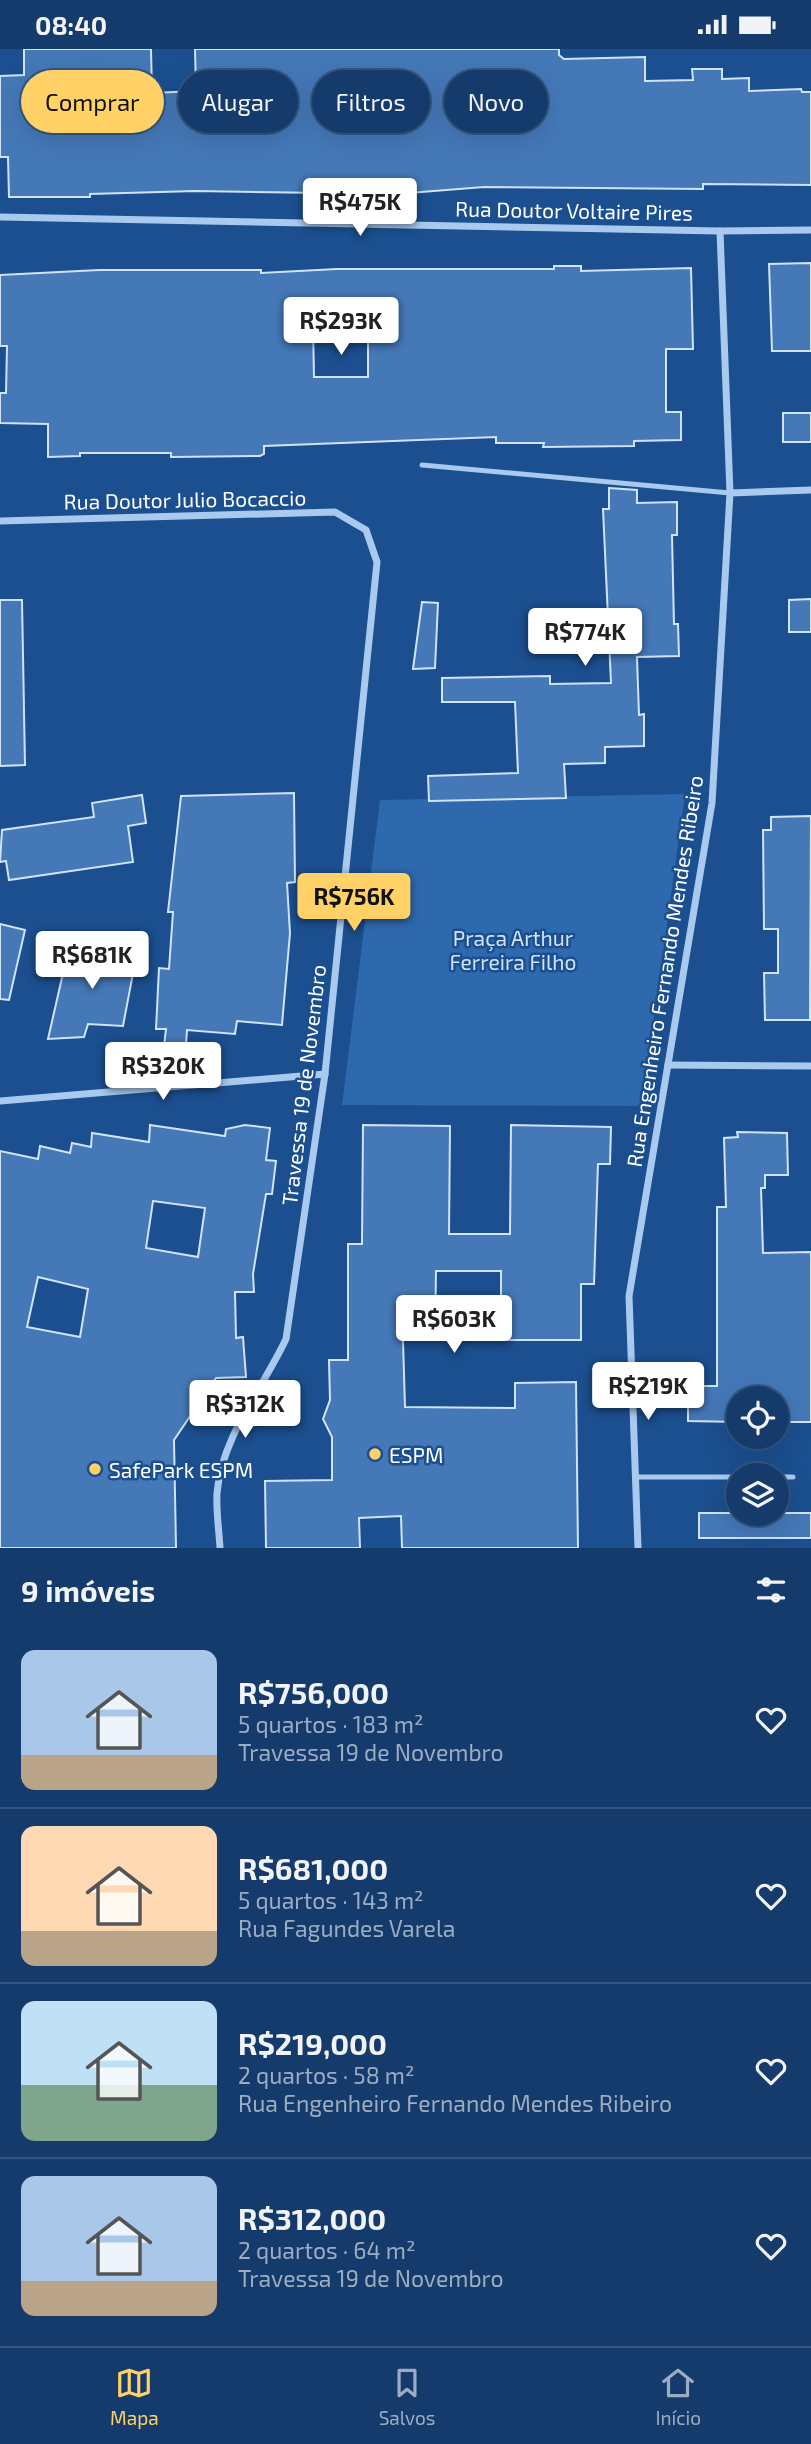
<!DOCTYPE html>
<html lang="pt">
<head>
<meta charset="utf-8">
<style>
	:root { --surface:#143b6b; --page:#1d4271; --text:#f1f3f6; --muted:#9dadc1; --line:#33557e; --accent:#ffd166 }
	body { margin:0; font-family:"Exo 2",sans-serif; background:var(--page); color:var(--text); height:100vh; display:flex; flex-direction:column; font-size:26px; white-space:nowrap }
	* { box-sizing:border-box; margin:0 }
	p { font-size:23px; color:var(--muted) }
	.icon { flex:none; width:38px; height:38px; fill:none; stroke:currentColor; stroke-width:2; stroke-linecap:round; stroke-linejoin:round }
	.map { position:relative; height:1499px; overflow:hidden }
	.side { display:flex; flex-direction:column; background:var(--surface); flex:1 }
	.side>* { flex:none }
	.top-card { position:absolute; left:21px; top:21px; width:770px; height:63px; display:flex; gap:14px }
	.tools { position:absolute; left:726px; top:1337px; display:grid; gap:14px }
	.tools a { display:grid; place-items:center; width:63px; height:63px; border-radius:50%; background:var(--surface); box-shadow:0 7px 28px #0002,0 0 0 2px var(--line); font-size:35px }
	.price { position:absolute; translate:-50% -60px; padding:0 16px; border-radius:7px; background:#fff; color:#222; font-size:23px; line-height:46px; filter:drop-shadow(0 2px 4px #0008) }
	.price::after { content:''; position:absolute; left:50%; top:42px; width:21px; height:16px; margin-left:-10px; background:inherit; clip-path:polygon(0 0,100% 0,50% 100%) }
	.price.active { background:var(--accent); color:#111 }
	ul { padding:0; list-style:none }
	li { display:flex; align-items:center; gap:21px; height:175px; padding:0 21px }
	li+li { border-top:2px solid var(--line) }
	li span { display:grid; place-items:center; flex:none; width:196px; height:140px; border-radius:14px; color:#555 }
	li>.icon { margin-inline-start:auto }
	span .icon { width:84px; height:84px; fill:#fffc; stroke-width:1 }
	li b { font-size:30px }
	h2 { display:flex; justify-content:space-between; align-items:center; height:84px; padding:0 21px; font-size:30px }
	.chip { padding:0 24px; border-radius:32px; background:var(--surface); box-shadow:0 7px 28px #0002,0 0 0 2px var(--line); font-size:24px; line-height:63px }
	.chip.active { background:var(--accent); color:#111 }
	.status { display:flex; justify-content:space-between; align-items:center; height:49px; padding:0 35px; background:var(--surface); direction:ltr }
	.status svg { height:19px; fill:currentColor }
	.tab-bar { display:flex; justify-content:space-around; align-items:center; height:98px; border-top:2px solid var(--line); background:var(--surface); font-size:19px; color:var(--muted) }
	.tab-bar a { display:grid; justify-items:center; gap:4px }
	.tab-bar .active { color:var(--accent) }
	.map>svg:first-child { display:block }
	.green { fill:#2e69ad }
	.building { fill:#4478b7; stroke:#cfe3fa; stroke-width:2; fill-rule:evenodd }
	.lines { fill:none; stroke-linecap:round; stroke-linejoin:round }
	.service { stroke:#a9c9ee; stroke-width:5 }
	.minor { stroke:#a9c9ee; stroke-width:7 }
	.poi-dot { fill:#ffd166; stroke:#1b4f8f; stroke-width:2.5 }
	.labels { text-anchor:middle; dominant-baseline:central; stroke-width:5; stroke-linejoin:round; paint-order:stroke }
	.street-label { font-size:21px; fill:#fff; stroke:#1b4f8f }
	.park-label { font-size:21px; fill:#cfe3fa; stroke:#1b4f8f }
	.poi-label { font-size:21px; fill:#fff; stroke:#1b4f8f; text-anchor:start }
</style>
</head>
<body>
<div class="status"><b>08:40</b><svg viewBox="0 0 49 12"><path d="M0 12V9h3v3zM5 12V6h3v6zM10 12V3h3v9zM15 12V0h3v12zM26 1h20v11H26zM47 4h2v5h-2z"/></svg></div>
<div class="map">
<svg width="811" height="1499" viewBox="0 0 811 1499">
	<rect width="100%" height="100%" fill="#1b4f8f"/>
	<polygon class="green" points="685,745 642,1057 342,1056 380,751"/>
	<g class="building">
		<polygon points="24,0 151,0 152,44 196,42 195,0 559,0 559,6 564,10 645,8 645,32 693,31 692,20 722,20 722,30 749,29 749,42 801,40 802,43 811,43 811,136 703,135 703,140 484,138 396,145 195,142 90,145 90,148 9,148 8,108 0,108 0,27 24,26"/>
		<polygon points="811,214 811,302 772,302 769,215"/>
		<path d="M554,217h27v5l110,-3 2,81h-27v63h15v28l-47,1v5l-91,1 1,-4h-48v-6l-232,9v8l-4,2 -89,1v-4h-91v3l-32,1v-33l-48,-1v-30h6l1,-47h-7v-71l99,-5h162v3l76,-4h217zM313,276h55v52h-54z"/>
		<rect x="783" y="364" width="28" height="29"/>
		<polygon points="609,439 637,441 637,454 677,453 677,486 672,486 674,575 678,575 679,607 637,608 639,666 644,665 644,697 605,698 605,714 564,715 566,749 429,752 428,727 518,724 515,653 442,653 442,629 550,627 550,635 611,634 603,460 609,460"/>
		<polygon points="811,550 811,583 789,583 789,551"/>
		<polygon points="0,551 22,551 25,716 0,717"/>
		<polygon points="422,553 438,554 435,619 413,620"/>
		<polygon points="294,744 295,833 287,834 290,884 282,976 237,972 235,985 187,981 186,996 164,997 166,980 156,980 159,919 169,920 173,863 168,863 181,747"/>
		<polygon points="142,746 146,774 128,777 133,813 9,831 6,812 0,813 2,781 94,768 92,754"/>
		<polygon points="811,767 810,971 765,971 764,924 778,924 778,880 764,880 763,781 771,781 771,768"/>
		<polygon points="0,875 25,881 9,951 0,950"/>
		<polygon points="99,888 123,894 117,918 134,919 123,977 88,975 84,988 48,990 69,898 95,905"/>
		<path d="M150,1076l75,11 1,-7 19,-4 25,3 -4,32 10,1 -4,33h-6l-13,80 1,18h-19l1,46 7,-1 3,40 -30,1 -42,62 2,108h-176v-397l38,8 2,-13 30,7 2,-10 19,4 1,-14 57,9zM153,1152l52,7 -7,49 -52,-9zM38,1228l50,12 -8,48 -53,-10z"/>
		<polygon points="363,1076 450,1077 449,1185 510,1185 511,1076 611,1078 610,1115 598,1115 594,1235 581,1235 581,1291 501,1291 501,1222 436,1222 435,1291 403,1291 405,1358 515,1359 515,1334 576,1333 578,1499 402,1499 401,1467 359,1469 360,1499 266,1499 265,1432 332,1431 332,1388 323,1370 330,1351 329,1311 348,1311 348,1195 362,1195"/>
		<polygon points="737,1083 787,1084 788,1126 765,1126 765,1139 761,1139 763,1204 811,1203 811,1373 777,1373 777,1349 738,1349 738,1373 688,1372 688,1337 717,1337 717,1158 726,1158 724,1089 738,1088"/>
		<rect x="699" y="1464" width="112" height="25"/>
	</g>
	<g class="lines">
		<g class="service">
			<polyline points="422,416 730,444"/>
			<polyline points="635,1428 738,1428"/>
			<polyline points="777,1428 793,1428"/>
		</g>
		<g class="minor">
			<polyline points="0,168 720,182 811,181"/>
			<polyline points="730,444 811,441"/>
			<path d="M0,472l335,-9 31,18 11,32 -52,512 -39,265c-24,51 -64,97 -69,154 -1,18 2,37 3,55"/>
			<polyline points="668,1016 811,1017"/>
			<polyline points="0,1052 325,1025"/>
			<polyline points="638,1499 629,1247 712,754 730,444 720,182"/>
		</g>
	</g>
	<g class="poi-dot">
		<circle cx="375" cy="1405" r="7"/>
		<circle cx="95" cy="1420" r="7"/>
	</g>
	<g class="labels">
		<g class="street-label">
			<text transform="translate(574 161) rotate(1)">Rua Doutor Voltaire Pires</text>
			<text transform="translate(185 450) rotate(-1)">Rua Doutor Julio Bocaccio</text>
			<text transform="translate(664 922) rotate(-81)">Rua Engenheiro Fernando Mendes Ribeiro</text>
			<text transform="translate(303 1036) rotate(-83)">Travessa 19 de Novembro</text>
		</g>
		<g class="park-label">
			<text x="513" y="888">Praça Arthur<tspan x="513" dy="24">Ferreira Filho</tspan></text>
		</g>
		<g class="poi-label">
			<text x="389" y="1405">ESPM</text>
			<text x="109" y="1420">SafePark ESPM</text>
		</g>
	</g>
</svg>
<div class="tools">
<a><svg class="icon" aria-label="locate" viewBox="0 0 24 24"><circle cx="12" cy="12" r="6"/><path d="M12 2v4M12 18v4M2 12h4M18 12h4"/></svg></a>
<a><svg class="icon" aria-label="layers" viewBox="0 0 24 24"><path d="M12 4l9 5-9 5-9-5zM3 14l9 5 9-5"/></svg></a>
</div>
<b class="price" style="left:360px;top:189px">R$475K</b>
<b class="price" style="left:341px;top:308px">R$293K</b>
<b class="price" style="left:585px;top:619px">R$774K</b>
<b class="price active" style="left:354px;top:884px">R$756K</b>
<b class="price" style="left:92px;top:942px">R$681K</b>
<b class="price" style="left:163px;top:1053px">R$320K</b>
<b class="price" style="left:454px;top:1306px">R$603K</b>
<b class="price" style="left:648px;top:1373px">R$219K</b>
<b class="price" style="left:245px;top:1391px">R$312K</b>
<div class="top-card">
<a class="chip active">Comprar</a>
<a class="chip">Alugar</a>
<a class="chip">Filtros</a>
<a class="chip">Novo</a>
</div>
</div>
<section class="side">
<h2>9 imóveis<svg class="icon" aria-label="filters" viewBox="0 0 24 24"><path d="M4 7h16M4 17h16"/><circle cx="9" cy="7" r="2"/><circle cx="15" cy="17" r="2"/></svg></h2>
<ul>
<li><span style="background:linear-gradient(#a9c7e8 75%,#b9a48a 0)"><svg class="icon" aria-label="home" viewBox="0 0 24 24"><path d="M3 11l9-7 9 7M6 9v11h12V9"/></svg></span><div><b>R$756,000</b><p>5 quartos · 183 m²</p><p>Travessa 19 de Novembro</p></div><svg class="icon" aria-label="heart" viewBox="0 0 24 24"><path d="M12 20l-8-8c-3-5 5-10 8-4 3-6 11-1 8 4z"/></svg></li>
<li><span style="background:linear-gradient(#ffd9b3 75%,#b9a48a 0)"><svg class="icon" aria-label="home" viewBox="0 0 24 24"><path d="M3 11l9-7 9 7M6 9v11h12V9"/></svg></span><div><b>R$681,000</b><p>5 quartos · 143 m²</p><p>Rua Fagundes Varela</p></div><svg class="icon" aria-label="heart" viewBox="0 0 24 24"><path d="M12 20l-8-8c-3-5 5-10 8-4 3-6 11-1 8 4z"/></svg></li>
<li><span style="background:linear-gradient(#bfe0f5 60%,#7fa58c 0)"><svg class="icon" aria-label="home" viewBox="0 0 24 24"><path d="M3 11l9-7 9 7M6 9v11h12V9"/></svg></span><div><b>R$219,000</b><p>2 quartos · 58 m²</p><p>Rua Engenheiro Fernando Mendes Ribeiro</p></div><svg class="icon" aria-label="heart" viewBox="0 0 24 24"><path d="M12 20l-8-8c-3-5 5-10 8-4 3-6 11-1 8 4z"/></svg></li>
<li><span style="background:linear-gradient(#a9c7e8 75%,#b9a48a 0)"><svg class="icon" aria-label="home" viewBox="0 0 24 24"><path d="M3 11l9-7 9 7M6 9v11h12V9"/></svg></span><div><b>R$312,000</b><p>2 quartos · 64 m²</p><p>Travessa 19 de Novembro</p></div><svg class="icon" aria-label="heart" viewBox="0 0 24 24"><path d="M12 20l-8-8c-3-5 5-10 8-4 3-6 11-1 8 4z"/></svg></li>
</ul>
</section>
<nav class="tab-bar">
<a class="active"><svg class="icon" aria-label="map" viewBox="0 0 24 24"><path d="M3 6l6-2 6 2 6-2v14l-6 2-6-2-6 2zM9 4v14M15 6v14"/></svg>Mapa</a>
<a><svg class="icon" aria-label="saved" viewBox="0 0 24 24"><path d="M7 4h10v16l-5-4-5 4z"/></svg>Salvos</a>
<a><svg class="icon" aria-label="home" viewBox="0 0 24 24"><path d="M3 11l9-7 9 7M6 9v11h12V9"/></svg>Início</a>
</nav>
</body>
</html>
